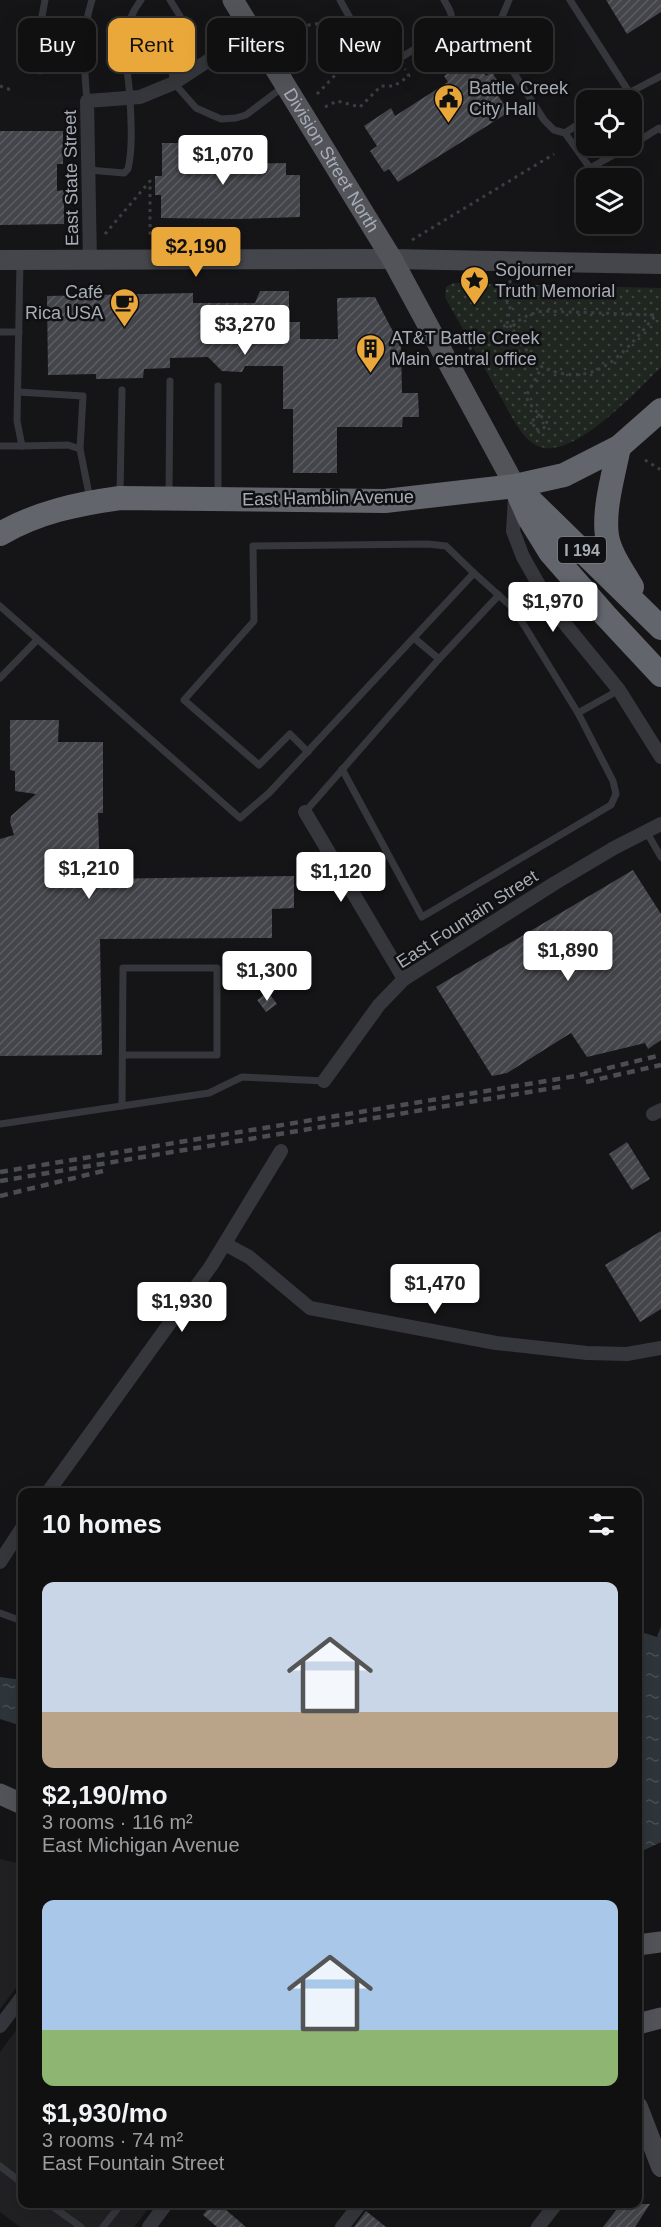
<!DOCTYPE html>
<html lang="en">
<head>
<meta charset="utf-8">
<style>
	:root { --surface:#101011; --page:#19191a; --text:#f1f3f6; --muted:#9c9d9f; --line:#303031; --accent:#eaa73a }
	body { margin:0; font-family:Arial,sans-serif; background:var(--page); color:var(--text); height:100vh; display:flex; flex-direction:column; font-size:22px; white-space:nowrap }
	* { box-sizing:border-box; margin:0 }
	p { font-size:20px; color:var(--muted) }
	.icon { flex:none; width:33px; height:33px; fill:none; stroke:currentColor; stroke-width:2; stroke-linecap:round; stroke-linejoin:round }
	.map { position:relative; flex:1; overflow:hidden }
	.panel { position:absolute; left:18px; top:1488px; width:624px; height:720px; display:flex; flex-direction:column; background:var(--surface); border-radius:12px; box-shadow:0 6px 24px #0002,0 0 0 2px var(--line) }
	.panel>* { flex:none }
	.hud { position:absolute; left:18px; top:18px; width:626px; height:54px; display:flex; gap:12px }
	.tools { position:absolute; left:576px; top:90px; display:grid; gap:12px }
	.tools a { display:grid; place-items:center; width:66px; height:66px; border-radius:12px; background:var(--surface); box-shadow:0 6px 24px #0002,0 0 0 2px var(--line); font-size:30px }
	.price { position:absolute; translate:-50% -51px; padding:0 14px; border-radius:6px; background:#fff; color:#222; font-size:20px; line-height:39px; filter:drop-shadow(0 2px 3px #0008) }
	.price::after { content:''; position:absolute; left:50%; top:36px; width:18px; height:14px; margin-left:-9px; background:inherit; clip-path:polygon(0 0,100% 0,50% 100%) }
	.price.on { background:var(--accent); color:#111 }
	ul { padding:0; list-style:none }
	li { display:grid; align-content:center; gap:12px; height:318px; padding:0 24px }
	li span { display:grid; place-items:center; height:186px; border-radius:12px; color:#555 }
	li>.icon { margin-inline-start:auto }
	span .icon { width:108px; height:108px; fill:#fffc; stroke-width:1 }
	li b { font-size:26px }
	h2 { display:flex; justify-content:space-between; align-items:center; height:72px; padding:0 24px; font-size:26px }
	.tag { padding:0 21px; border-radius:12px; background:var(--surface); box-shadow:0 6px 24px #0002,0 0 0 2px var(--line); font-size:21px; line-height:54px }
	.tag.on { background:var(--accent); color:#111 }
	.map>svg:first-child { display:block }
	.built { fill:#212124 }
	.park { fill:url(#park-dots) }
	.water { fill:url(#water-ripples) }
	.building { fill:url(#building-hatch) }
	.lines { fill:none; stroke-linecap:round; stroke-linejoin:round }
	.path { stroke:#3c3e43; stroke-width:3; stroke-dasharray:3 4.5; stroke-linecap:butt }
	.lane { stroke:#36373c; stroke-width:7 }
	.street { stroke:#36373c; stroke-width:14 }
	.secondary { stroke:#44464b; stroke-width:20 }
	.primary { stroke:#52545a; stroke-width:21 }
	.highway { stroke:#62656c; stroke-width:24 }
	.rail { stroke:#4b4d52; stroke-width:4.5; stroke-dasharray:8 6; stroke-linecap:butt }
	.labels { text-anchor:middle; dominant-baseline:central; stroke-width:5; stroke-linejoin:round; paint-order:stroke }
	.shield { fill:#101012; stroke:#7a7e85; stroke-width:1.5 }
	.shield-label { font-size:16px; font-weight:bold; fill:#a7adb6 }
	.poi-label { font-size:18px; fill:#a7adb6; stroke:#101012; text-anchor:start }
	.street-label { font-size:18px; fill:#a7adb6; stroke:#101012 }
</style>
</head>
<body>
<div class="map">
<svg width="661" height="2227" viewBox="0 0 661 2227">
	<defs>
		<pattern id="park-dots" width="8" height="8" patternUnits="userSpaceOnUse" patternTransform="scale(1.5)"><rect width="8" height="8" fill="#1f2620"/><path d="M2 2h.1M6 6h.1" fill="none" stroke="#3d433e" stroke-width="1.8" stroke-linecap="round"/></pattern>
		<pattern id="water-ripples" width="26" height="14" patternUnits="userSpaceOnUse" patternTransform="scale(1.5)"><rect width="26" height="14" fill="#2e363c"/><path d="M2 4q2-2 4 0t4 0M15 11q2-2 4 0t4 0" fill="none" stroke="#495056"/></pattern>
		<pattern id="building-hatch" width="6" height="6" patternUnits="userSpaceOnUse" patternTransform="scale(1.5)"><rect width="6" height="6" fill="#44454a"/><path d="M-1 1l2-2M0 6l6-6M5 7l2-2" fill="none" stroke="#5c5d62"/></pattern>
	</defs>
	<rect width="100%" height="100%" fill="#151517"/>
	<g class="built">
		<polygon points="0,1859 22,1864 22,1980 0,2009"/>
		<polygon points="22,2023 22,2204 152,2204 134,2227 20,2227 0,2212 0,2052"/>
	</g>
	<path class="park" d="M453,283l208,5v79c-23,23 -82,86 -116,81 -15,-2 -23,-15 -31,-27l-69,-124 1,-10z"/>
	<g class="water">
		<polygon points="661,1627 661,1842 638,1853 638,1771 640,1753 638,1752 638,1631 657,1637"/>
		<polygon points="0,1677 22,1680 22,1726 0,1719"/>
	</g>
	<g class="building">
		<polygon points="606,0 661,0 661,12 627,34"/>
		<polygon points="474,57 486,76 492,72 503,90 497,94 509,112 398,182 389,169 384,172 370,151 377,146 364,126 391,108 395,116 448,82 444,76"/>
		<polygon points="0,131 63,131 63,164 57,164 57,191 64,190 64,224 0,225"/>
		<polygon points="162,143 208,143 208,154 236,154 236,164 286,163 286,175 300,175 300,217 237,219 161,218 161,195 155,195 155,176 162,176"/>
		<polygon points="260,291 289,291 289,322 300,322 300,339 338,339 337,298 375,297 401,347 402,393 418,393 419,417 403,417 402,427 337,427 337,473 293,473 293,409 283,409 283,366 245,366 242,372 222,371 208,357 170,358 170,368 144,369 143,378 96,379 96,374 48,375 47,296 193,293 193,303 255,303"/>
		<polygon points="10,720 59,720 58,742 103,742 103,813 98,813 100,879 294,876 294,908 272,909 272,938 100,939 102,1055 0,1056 0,839 14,835 10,822 11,816 36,794 15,791 15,771 10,770"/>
		<polygon points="633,870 661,914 661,1040 648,1049 645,1043 587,1057 571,1033 507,1073 492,1076 436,987"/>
		<polygon points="268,992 277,1004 266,1012 257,1000"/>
		<polygon points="627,1142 650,1179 632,1190 609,1154"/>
		<polygon points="661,1231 661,1309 640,1322 605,1265"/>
		<polygon points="212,2204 219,2204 246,2227 217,2227 203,2215"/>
		<polygon points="621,2204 650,2204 635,2227 603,2227"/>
		<polygon points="366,2211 386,2227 354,2227"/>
	</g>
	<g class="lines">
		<g class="path">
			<polyline points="478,18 483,27"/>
			<polyline points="278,30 321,23"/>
			<polyline points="0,86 14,91"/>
			<polyline points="317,94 346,64"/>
			<polyline points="325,107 337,101 360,107 381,86 394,86 409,76 405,69"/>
			<polyline points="105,234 150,181 150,239"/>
			<polyline points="412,240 554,154"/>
			<polyline points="507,324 510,307 503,293 510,284 510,280"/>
			<polyline points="469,349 473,347 477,336 494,334 507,324 512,327"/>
			<path d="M540,414l-9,8 8,10 9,-8c-7,-9 -19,-18 -22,-28l16,-29 -22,-24 -8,-16c10,-10 17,-13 31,-16l113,4c-32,37 -59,77 -114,52"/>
			<polyline points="645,460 661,470"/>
		</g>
		<g class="lane">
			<polyline points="170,0 180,16 168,49 174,83 196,108 221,119 236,118 246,115 283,87"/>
			<path d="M340,0l33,59c5,6 8,7 16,6l59,-37c7,-11 2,-18 -4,-28"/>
			<polyline points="509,0 499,24 498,48 544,120 554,130 565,133 590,168 630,146"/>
			<polyline points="570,0 629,92"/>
			<polyline points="40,71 38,38 45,0"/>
			<polyline points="615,100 661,76"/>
			<path d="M87,101c-3,-35 -6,-68 5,-101"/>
			<polyline points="565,133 586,119"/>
			<polyline points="632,145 659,128 661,130"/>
			<path d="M89,170l35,3 4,-4c5,-22 3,-48 2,-70 -2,-37 -14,-66 11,-99"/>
			<polyline points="20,262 17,421 22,446 68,445 80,449 90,499"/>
			<polyline points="0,332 19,332"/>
			<polyline points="218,386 218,494"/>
			<polyline points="18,392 83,396 80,449"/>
			<polyline points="0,446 22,446"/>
			<polyline points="120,493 122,390"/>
			<polyline points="169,493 170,381"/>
			<polyline points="0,606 240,818 269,793 474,573 514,609 578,713 619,690"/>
			<polyline points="439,659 499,595"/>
			<polyline points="0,678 37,640"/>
			<polyline points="308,752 290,734 259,765 184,700 254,621 253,546 428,544 446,546 474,573"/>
			<polyline points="342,769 422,917 611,805 616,794 613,781 578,713"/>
			<polyline points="305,812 439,659 414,638"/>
			<polyline points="646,831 661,857"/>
			<polyline points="122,1106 123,968 217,968 217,1055 123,1055"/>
			<polyline points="0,1124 209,1093 242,1077 324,1081"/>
			<polyline points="0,1613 22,1621"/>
			<polyline points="0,2166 22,2183"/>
			<polyline points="49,2204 81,2227"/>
			<polyline points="103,2227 121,2204"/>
		</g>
		<g class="street">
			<polyline points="90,260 87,101 140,97 174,83 229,47 257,39"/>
			<polyline points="515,497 513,531 523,557 552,608 619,690 661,757"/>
			<polyline points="305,812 404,979"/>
			<polyline points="324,1081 379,1005 404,979 555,883 614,848 661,824"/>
			<polyline points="653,1114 661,1110"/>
			<polyline points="225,1244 249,1257 310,1308 496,1343 587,1353 627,1354 661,1348"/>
			<polyline points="48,1492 211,1266 281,1151"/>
			<polyline points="0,1562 22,1528"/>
			<polyline points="0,2026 22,1997"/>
			<polyline points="149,2227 166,2204"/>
			<polyline points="342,2227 360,2204"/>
			<polyline points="538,2227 556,2204"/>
		</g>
		<g class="secondary">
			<polyline points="0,260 392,259 661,264"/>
			<polyline points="638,2107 661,2167"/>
		</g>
		<g class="primary">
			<path id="s1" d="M233,0l159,259 123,227"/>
			<polyline points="0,1794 22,1804"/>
			<polyline points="638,1945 661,1942"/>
			<polyline points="638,2024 661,2018"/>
		</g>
		<g class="highway">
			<path d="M619,447c-5,26 -16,62 -12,89 3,18 16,35 25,51"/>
			<polyline points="515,486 529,518 550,552 605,615 661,675"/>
			<polyline points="528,498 661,628"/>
			<path d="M0,534c38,-22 77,-30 120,-36l265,3 130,-15 49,-11 55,-28 42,-37"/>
		</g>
		<g class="rail">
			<polyline points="586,1082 661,1065"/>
			<polyline points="0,1172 576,1076 661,1055"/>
			<polyline points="0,1181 565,1086"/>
			<polyline points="0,1196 103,1171"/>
		</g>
	</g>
	<defs>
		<symbol id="civic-pin" viewBox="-11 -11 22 30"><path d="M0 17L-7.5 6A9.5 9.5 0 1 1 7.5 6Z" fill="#eaa73a" stroke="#101012"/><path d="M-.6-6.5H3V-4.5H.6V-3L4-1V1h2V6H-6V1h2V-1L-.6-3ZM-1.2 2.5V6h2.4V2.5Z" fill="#111"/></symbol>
		<symbol id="sight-pin" viewBox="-11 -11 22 30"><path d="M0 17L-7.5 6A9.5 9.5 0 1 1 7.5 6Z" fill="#eaa73a" stroke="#101012"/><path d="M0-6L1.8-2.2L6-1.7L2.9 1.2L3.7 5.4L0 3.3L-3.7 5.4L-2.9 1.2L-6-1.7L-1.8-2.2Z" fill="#111"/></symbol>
		<symbol id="cafe-pin" viewBox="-11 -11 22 30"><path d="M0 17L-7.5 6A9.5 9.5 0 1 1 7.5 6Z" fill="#eaa73a" stroke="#101012"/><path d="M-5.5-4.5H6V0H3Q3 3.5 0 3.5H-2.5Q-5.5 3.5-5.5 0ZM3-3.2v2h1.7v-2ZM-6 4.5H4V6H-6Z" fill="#111"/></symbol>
		<symbol id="building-pin" viewBox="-11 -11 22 30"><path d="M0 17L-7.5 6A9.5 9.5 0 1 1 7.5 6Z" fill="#eaa73a" stroke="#101012"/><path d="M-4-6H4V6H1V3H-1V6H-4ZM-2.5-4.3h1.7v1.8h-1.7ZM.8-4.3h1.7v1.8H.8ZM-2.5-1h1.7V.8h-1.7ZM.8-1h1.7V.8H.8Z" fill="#111"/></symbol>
	</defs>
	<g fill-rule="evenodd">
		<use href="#civic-pin" x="432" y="82" width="33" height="45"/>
		<use href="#sight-pin" x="458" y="264" width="33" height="45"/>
		<use href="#cafe-pin" x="108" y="286" width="33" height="45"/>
		<use href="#building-pin" x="354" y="332" width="33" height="45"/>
	</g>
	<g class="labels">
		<rect class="shield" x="558" y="537" width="48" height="26" rx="4.5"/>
		<g class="shield-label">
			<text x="582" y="550">I 194</text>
		</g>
		<g class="poi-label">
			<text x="469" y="88">Battle Creek<tspan x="469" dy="21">City Hall</tspan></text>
			<text x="495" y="270">Sojourner<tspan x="495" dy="21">Truth Memorial</tspan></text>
			<text x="103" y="292" text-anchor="end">Café<tspan x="103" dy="21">Rica USA</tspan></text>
			<text x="391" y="338">AT&amp;T Battle Creek<tspan x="391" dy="21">Main central office</tspan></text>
		</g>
		<g class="street-label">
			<text stroke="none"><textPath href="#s1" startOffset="188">Division Street North</textPath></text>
			<text transform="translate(71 178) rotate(-91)">East State Street</text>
			<text transform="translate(328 498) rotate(-1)">East Hamblin Avenue</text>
			<text transform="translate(467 919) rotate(-33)">East Fountain Street</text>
		</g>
	</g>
</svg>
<div class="tools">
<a><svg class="icon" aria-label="locate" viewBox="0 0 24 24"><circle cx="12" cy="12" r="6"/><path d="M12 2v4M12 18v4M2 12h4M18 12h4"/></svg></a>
<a><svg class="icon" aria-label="layers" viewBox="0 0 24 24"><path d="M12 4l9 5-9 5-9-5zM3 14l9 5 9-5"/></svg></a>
</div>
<b class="price" style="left:223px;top:186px">$1,070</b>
<b class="price on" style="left:196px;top:278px">$2,190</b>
<b class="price" style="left:245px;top:356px">$3,270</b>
<b class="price" style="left:553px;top:633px">$1,970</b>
<b class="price" style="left:89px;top:900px">$1,210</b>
<b class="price" style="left:341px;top:903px">$1,120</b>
<b class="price" style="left:568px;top:982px">$1,890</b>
<b class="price" style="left:267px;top:1002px">$1,300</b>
<b class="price" style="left:435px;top:1315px">$1,470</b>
<b class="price" style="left:182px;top:1333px">$1,930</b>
<div class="hud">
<a class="tag">Buy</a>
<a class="tag on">Rent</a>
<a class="tag">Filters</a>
<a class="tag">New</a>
<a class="tag">Apartment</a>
</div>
<section class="panel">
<h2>10 homes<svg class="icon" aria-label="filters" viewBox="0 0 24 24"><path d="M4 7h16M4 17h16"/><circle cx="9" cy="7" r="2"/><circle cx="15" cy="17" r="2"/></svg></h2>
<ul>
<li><span style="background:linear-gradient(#c9d6e8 70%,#b9a48a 0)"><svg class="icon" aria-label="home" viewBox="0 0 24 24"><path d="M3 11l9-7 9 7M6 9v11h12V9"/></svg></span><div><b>$2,190/mo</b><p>3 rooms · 116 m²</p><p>East Michigan Avenue</p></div></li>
<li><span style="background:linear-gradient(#a9c7e8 70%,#8fb573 0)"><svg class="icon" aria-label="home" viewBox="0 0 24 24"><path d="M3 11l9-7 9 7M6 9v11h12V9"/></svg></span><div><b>$1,930/mo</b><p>3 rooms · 74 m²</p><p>East Fountain Street</p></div></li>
</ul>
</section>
</div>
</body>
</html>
